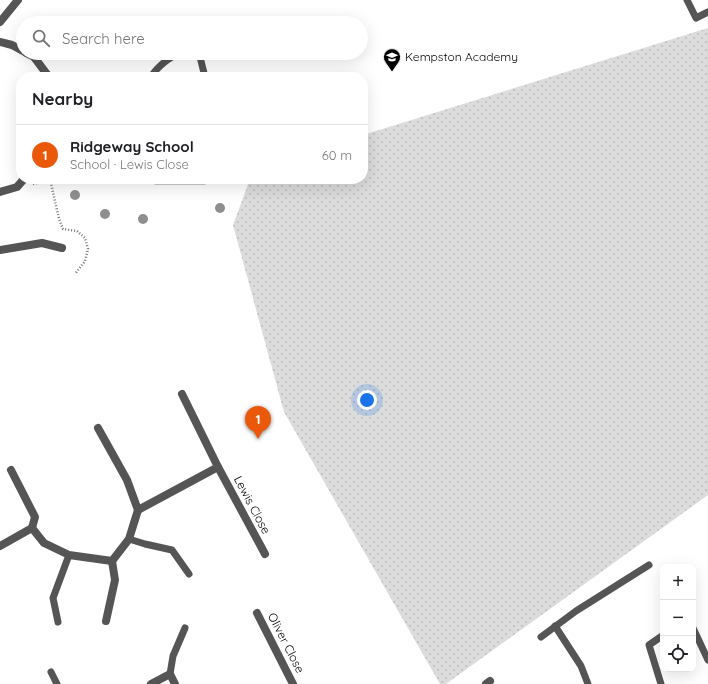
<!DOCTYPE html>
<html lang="en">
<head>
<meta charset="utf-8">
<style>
  :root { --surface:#fff; --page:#f6f6f6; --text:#202124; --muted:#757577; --line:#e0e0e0; --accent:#ea580c }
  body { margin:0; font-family:Quicksand,sans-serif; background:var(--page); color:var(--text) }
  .controls { position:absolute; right:12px; bottom:12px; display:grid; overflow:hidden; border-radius:8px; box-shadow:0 4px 16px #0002 }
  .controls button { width:36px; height:36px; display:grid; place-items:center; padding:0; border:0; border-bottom:1px solid var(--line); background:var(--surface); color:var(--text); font:20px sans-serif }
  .you { position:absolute; left:367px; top:400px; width:14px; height:14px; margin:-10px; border:3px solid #fff; border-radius:50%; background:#1a73e8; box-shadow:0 0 0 6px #1a73e833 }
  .badge { display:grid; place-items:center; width:26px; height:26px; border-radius:50%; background:var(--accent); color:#fff; font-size:13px; font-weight:700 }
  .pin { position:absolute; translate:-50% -33px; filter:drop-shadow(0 1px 2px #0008) }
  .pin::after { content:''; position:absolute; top:21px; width:14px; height:12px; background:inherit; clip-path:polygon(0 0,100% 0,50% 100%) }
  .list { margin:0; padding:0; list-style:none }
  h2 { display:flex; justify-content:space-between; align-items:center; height:52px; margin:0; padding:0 16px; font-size:17px }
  h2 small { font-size:13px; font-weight:400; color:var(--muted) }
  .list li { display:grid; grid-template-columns:26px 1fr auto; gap:12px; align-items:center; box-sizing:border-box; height:60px; padding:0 16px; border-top:1px solid var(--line) }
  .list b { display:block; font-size:15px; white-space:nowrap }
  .list p { margin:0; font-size:13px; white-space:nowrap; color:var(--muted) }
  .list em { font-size:13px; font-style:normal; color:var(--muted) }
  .icon { flex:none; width:22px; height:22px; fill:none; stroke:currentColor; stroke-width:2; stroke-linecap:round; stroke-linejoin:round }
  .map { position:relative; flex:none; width:708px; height:684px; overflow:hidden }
  .search { position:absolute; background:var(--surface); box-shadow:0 4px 16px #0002; left:16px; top:16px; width:352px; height:44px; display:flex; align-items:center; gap:10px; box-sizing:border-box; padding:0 14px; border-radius:22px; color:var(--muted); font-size:15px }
  .panel { position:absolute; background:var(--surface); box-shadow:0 4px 16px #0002; left:16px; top:72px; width:352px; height:112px; border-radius:16px }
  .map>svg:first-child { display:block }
  .park { fill:url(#park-dots) }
  .building { fill:url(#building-hatch); stroke:#999 }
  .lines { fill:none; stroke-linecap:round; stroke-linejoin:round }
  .path { stroke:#777; stroke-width:2.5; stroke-dasharray:1 2; stroke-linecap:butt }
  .service { stroke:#555; stroke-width:7 }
  .minor { stroke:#555; stroke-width:8 }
  .tree { fill:#8f8f8f }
  .labels { text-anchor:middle; stroke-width:3; stroke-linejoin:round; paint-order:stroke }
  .poi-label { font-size:12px; fill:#000; stroke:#fff; text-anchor:start }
  .street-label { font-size:12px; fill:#000; stroke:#fff }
</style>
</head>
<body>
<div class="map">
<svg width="708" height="684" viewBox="0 0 708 684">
  <defs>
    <pattern id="park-dots" width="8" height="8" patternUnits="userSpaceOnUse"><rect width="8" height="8" fill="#dcdcdc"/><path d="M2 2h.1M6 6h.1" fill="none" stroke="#bbb" stroke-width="1.8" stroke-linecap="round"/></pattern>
    <pattern id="building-hatch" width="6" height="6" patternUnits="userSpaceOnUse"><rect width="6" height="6" fill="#c4c4c4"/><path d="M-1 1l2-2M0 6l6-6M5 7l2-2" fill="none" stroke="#a7a7a7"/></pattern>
  </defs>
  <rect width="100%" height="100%" fill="#fff"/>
  <path class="park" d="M708 28V495L446 684H440L284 412 233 225 250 179H363V135Z"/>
  <rect class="building" x="155" y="179" width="50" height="5"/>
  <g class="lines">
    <g class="path">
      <path d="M50 179 59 219 63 229 77 231 85 238 88 249 85 261 75 274"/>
      <path d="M33 184 37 183 41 179"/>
    </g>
    <g class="service">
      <path d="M687 0 696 18 708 12"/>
      <path d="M199 53 205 77"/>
      <path d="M151 77C157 67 171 55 182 53"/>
      <path d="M129 539 145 544 172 550 189 574"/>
      <path d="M58 622 53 598 69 555"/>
      <path d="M555 626 581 666 588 684"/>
      <path d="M693 628 708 660"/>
      <path d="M541 637 576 611 649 565"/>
      <path d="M51 672 57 684"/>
      <path d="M170 674 173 656 185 628"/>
      <path d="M661 684 649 645 662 636"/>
    </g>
    <g class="minor">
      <path d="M0 22 18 0"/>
      <path d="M0 42 12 45 23 51"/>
      <path d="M26 53 34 57 49 77"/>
      <path d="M0 192 17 187 24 179"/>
      <path d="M0 250 42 243 62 248"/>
      <path d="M182 394 218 467"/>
      <path d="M98 428 127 480 138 510"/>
      <path d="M11 470 35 517 32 528"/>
      <path d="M0 546 32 528 44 543 69 555 112 561 129 539 138 510 218 467 265 554"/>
      <path d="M257 613 293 684"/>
      <path d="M106 621 115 580 112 561"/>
      <path d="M151 684 170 674 175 684"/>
      <path d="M486 684 490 681"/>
    </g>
  </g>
  <g class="tree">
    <circle cx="75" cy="195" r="5"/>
    <circle cx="220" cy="208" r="5"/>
    <circle cx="105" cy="214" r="5"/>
    <circle cx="143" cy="219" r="5"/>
  </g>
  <defs>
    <g id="school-pin" transform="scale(0.9)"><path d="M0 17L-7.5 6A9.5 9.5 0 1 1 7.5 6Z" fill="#000" stroke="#fff"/><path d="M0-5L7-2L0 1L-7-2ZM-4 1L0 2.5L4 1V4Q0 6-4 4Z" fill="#fff"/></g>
  </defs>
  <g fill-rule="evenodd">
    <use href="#school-pin" x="392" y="57"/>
  </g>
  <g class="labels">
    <g class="poi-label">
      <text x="405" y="61">Kempston Academy</text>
    </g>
    <g class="street-label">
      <text transform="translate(252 505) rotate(62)" y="4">Lewis Close</text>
      <text transform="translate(286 643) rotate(63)" y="4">Oliver Close</text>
    </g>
  </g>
</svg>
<div class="controls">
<button>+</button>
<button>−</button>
<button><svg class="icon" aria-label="locate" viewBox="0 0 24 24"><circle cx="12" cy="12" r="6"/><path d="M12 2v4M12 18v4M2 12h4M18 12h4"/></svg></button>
</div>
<div class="you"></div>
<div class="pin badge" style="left:258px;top:439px">1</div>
<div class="search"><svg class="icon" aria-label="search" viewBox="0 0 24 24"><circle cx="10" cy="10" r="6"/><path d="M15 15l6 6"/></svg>Search here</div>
<section class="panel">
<h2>Nearby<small></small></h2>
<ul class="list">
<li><span class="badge">1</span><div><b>Ridgeway School</b><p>School · Lewis Close</p></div><em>60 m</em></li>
</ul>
</section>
</div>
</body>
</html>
